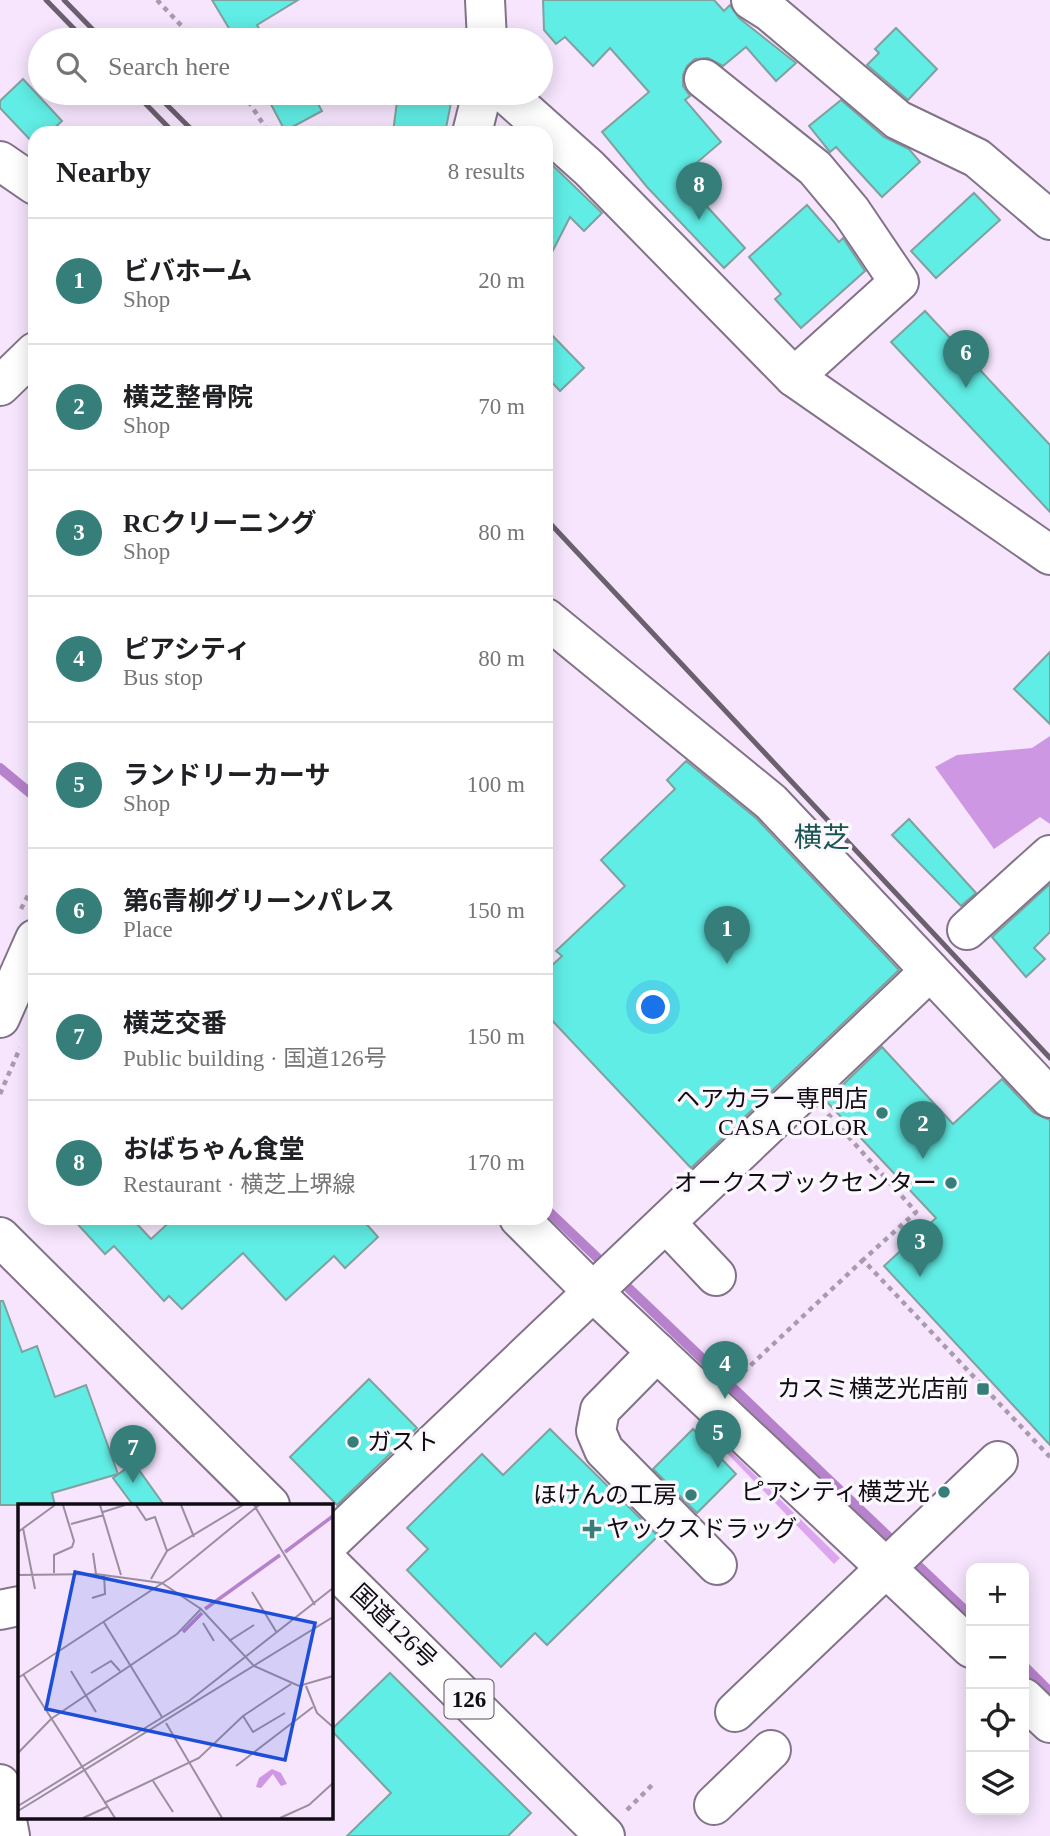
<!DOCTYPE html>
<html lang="en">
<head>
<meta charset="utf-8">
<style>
  :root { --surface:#fff; --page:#f2f2f2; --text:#202124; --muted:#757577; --line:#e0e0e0; --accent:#367e7a }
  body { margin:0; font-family:"Times New Roman","Noto Sans JP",serif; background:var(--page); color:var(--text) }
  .controls { position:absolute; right:21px; bottom:21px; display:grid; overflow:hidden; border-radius:14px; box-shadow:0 4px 18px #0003 }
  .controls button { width:63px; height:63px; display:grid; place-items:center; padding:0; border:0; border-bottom:2px solid var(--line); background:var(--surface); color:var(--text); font:35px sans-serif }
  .you { position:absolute; left:654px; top:1008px; width:24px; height:24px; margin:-18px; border:5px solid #fff; border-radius:50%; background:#1a73e8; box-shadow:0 0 0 10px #1a73e833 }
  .badge { display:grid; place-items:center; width:46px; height:46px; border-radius:50%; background:var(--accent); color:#fff; font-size:23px; font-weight:700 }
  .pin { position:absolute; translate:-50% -58px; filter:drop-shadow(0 2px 4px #0008) }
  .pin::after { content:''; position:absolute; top:37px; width:24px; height:21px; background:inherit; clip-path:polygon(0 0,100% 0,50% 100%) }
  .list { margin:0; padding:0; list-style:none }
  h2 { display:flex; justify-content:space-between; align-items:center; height:91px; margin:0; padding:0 28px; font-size:30px }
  h2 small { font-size:23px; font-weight:400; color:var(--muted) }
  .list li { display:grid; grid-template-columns:46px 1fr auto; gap:21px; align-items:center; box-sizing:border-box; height:126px; padding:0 28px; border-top:2px solid var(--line) }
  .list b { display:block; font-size:26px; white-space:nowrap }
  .list p { margin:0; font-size:23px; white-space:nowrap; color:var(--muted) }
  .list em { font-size:23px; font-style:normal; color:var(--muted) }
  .icon { flex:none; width:38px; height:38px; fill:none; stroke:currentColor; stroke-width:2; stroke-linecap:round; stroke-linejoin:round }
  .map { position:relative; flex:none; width:1050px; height:1836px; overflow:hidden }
  .search { position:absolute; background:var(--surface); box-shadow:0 4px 18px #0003; left:28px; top:28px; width:525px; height:77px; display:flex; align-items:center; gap:18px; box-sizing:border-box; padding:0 24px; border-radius:38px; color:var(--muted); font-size:26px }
  .panel { position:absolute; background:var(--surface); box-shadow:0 4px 18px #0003; left:28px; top:126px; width:525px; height:1099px; border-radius:21px }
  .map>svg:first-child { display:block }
  .green { fill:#dba5ef }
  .forest { fill:#ce97e3 }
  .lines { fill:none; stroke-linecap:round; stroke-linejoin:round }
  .stream { stroke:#b782cc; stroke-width:10 }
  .building { fill:#60ede5; stroke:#80a19e; stroke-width:2 }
  .minor-casing { stroke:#827388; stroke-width:42 }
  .major-casing { stroke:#827388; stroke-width:42 }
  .highway-casing { stroke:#827388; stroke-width:42 }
  .path { stroke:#a89bad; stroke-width:4.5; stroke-dasharray:5 5; stroke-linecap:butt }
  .minor { stroke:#fff; stroke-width:38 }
  .major { stroke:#fff; stroke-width:38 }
  .highway { stroke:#fff; stroke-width:38 }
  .rail { stroke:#6a606e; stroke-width:5 }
  .poi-dot { fill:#367e7a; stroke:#fbf8fd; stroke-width:2.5 }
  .labels { text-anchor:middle; stroke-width:7; stroke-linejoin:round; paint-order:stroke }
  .shield { fill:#fbf8fd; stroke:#575259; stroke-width:2 }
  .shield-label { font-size:23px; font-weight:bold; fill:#110b13 }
  .poi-label { font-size:24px; fill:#110b13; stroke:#fbf8fd; text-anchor:end }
  .street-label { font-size:24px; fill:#110b13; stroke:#fbf8fd }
  .quarter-label { font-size:28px; fill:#1a5552; stroke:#fbf8fd }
  .inset-river { fill:none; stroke:#b782cc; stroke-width:3.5 }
  .inset-road { fill:none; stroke:#9a8e9f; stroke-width:2 }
  .view { fill:#1d4ed8; fill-opacity:0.15; stroke:#1d4ed8; stroke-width:3.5 }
  .inset-edge { fill:none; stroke:#110b13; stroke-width:3.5 }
</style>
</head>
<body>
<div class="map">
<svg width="1050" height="1836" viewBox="0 0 1050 1836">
  <rect width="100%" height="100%" fill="#f6e5fd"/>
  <path class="green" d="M702 1423 840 1558 834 1564 700 1425Z"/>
  <path class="forest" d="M1050 736V824L1040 817 994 849 935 767 957 755 1032 748Z"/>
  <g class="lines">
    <g class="stream">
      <path d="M0 768 35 797"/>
      <path d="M546 1209 607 1267"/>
      <path d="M618 1278 898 1546"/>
      <path d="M908 1556 971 1616"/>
      <path d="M1024 1666 1050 1692"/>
    </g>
  </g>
  <g class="building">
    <path d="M212 0H298L257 25 266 40H236Z"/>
    <path d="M543 0H714L724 11 730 5 739 18 796 63 776 81 746 47 723 66 708 58 695 59 687 66 683 75V86L690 96 685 100 721 142 680 177 745 248 724 268 647 187 602 132 649 92 610 48 593 66 565 37 556 44 544 30Z"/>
    <path d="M896 28 937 69 908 100 867 65 879 53 875 49Z"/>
    <path d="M23 79 62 121 49 133H35V145L0 108V101Z"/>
    <path d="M265 93H312L322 111 285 131Z"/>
    <path d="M398 93H453L445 133H393Z"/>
    <path d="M841 100 884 137 909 149 920 162 882 197 836 147 830 152 809 126Z"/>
    <path d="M546 159 602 213 584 231 570 217 546 264Z"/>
    <path d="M974 193 1000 220 936 278 911 251Z"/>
    <path d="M807 205 839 242 843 238 865 271 801 328 775 299 781 294 749 257Z"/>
    <path d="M925 311 1050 445V512L891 342Z"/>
    <path d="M546 329 584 368 560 391 546 376Z"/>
    <path d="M1050 652V724L1014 689Z"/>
    <path d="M686 761 756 818 899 970 691 1168 546 1014V971L562 956 556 951 625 886 601 860 675 789 667 780Z"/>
    <path d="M909 819 976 893 961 906 892 835Z"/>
    <path d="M1050 884V932L1034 948 1045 959 1026 977 992 937Z"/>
    <path d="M882 1047 953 1124 1002 1079 1034 1113 1050 1120V1445L884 1266 936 1218 826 1101Z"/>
    <path d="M72 1218H144L137 1224 151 1239 174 1218H361L378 1237 345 1268 334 1256 286 1300 243 1253 182 1309 169 1296 164 1301 114 1246 105 1254Z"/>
    <path d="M0 1301H3L22 1352 37 1346 55 1397 86 1385 118 1474 52 1493 55 1505H0Z"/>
    <path d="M369 1379 417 1428 337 1505 290 1457Z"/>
    <path d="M550 1429 658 1536 547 1645 535 1633 501 1667 407 1570 428 1549 407 1528 482 1454 503 1475Z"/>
    <path d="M693 1429 736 1474 697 1513 653 1469Z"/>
    <path d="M134 1463 164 1505H133L113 1478Z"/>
    <path d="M390 1673 531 1813 508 1836H347L391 1793 331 1730Z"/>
  </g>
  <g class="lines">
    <g class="minor-casing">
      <g id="minor">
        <path d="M751 0 770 12 898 120 977 158 1050 220"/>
        <path d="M704 79 815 168 851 211 899 282 794 377"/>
        <path d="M505 93 589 168 794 377 1050 555"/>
        <path d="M0 161 35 185"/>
        <path d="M0 386 35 352"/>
        <path d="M546 618 771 802 1050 1098"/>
        <path d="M967 930 1050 855"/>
        <path d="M519 1218 593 1292 971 1648"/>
        <path d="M666 1223 716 1276"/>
        <path d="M657 1352 600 1410 596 1431 604 1450 717 1565"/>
        <path d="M331 1541 930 971"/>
        <path d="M0 1610 19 1606"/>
        <path d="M1024 1698 1050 1723"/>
        <path d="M735 1712 998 1461"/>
        <path d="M0 1784 10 1836"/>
        <path d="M714 1805 771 1750"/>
      </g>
    </g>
    <g class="major-casing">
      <g id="major">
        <path d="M485 0 487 40"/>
        <path d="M472 133 482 93"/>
        <path d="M0 1018 35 939"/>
      </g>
    </g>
    <g class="highway-casing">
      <g id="highway">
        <path d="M0 1237 270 1505"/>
        <path d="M331 1565 605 1836"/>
      </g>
    </g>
    <g class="path">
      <path d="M157 0 195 40"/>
      <path d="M243 93 269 133"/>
      <path d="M21 909 35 882"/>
      <path d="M0 1094 20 1048"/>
      <path d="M828 1114 916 1212 863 1260 1050 1457"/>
      <path d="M736 1379 863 1260"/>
      <path d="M627 1810 653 1784"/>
    </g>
    <use href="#minor" class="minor"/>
    <use href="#major" class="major"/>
    <use href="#highway" class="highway"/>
    <g class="rail">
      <path d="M46 0 85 40"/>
      <path d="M64 0 103 40"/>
      <path d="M135 93 174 133"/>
      <path d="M155 93 195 133"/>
      <path d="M546 519 1050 1058"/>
    </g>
  </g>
  <g class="poi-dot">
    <circle cx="882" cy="1113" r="7"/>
    <circle cx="951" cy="1183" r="7"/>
    <rect x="976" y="1382" width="14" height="14" rx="3.5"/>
    <circle cx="353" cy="1442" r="7"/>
    <circle cx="944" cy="1492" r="7"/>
    <circle cx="691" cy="1495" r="7"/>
    <path d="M588.5 1518.5h7v7h7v7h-7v7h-7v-7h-7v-7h7z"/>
  </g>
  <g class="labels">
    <rect class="shield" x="444.5" y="1679.5" width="49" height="39" rx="5"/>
    <g class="shield-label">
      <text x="469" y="1707">126</text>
    </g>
    <g class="poi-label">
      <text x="868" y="1107">ヘアカラー専門店<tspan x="868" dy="28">CASA COLOR</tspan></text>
      <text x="937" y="1191">オークスブックセンター</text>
      <text x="969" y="1397">カスミ横芝光店前</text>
      <text x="367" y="1450" text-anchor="start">ガスト</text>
      <text x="930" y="1500">ピアシティ横芝光</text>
      <text x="677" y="1503">ほけんの工房</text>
      <text x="606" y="1537" text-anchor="start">ヤックスドラッグ</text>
    </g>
    <g class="street-label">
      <text transform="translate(394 1626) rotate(44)" y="8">国道126号</text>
    </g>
    <g class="quarter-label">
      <text x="822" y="847">横芝</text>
    </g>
  </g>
  <g transform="translate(18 1504)">
    <rect width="315" height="315" fill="#f6e5fd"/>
    <path d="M254 265 263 269 269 280 263 282 255 270 243 284 238 283 241 274Z" fill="#ce97e3"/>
    <path class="inset-river" d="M267 48 315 12M187 105 262 51M165 128 184 109"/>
    <path class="inset-road" d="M82 1 103 71M118 1 128 16 137 13 149 47M163 1 176 33M236 1 297 101M85 8 107 1M53 20 86 11M5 24 17 85M0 28 37 1M75 49 78 70M36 69V51L54 43 56 37 45 1M0 71 78 70 144 79M133 75 149 47 225 1M144 79 183 105 236 162 281 182 315 172M234 88 259 129M74 94 87 90 86 70M85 117 144 213M185 119 196 137M211 137 236 121M53 167 78 208M73 169 93 157 102 167M5 170 97 314M0 174 152 74 241 1M288 182 299 209 315 223M225 212 235 228 267 209M148 219 204 314M0 249 33 215 159 130 183 105M218 262 295 203M135 277 155 308M86 299 181 254 225 212 273 180M0 302 171 197 315 84M0 307 315 113M65 314 89 303M262 314 291 301 315 279"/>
    <path class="view" d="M57 68 297 119 267 256 28 205Z"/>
    <rect width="315" height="315" class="inset-edge"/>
  </g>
</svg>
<div class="controls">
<button>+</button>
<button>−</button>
<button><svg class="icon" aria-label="locate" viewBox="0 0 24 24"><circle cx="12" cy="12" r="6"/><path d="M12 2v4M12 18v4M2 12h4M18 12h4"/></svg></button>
<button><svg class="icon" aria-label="layers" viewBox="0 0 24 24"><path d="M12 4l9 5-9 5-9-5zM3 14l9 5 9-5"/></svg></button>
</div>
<div class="you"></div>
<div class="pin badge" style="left:727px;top:964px">1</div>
<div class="pin badge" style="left:923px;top:1159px">2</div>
<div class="pin badge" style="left:920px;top:1277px">3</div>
<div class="pin badge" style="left:725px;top:1399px">4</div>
<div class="pin badge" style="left:718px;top:1468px">5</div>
<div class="pin badge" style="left:966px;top:388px">6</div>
<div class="pin badge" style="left:133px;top:1483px">7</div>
<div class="pin badge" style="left:699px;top:220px">8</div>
<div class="search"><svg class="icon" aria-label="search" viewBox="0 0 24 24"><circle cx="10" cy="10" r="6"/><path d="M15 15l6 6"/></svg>Search here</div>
<section class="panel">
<h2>Nearby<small>8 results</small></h2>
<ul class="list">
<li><span class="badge">1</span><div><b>ビバホーム</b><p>Shop</p></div><em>20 m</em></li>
<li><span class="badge">2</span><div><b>横芝整骨院</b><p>Shop</p></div><em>70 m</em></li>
<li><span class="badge">3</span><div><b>RCクリーニング</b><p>Shop</p></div><em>80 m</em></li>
<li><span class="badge">4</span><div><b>ピアシティ</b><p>Bus stop</p></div><em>80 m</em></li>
<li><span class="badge">5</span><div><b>ランドリーカーサ</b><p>Shop</p></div><em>100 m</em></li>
<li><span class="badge">6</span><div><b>第6青柳グリーンパレス</b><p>Place</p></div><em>150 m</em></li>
<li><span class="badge">7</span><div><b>横芝交番</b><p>Public building · 国道126号</p></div><em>150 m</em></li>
<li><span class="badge">8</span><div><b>おばちゃん食堂</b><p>Restaurant · 横芝上堺線</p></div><em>170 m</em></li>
</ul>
</section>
</div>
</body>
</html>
